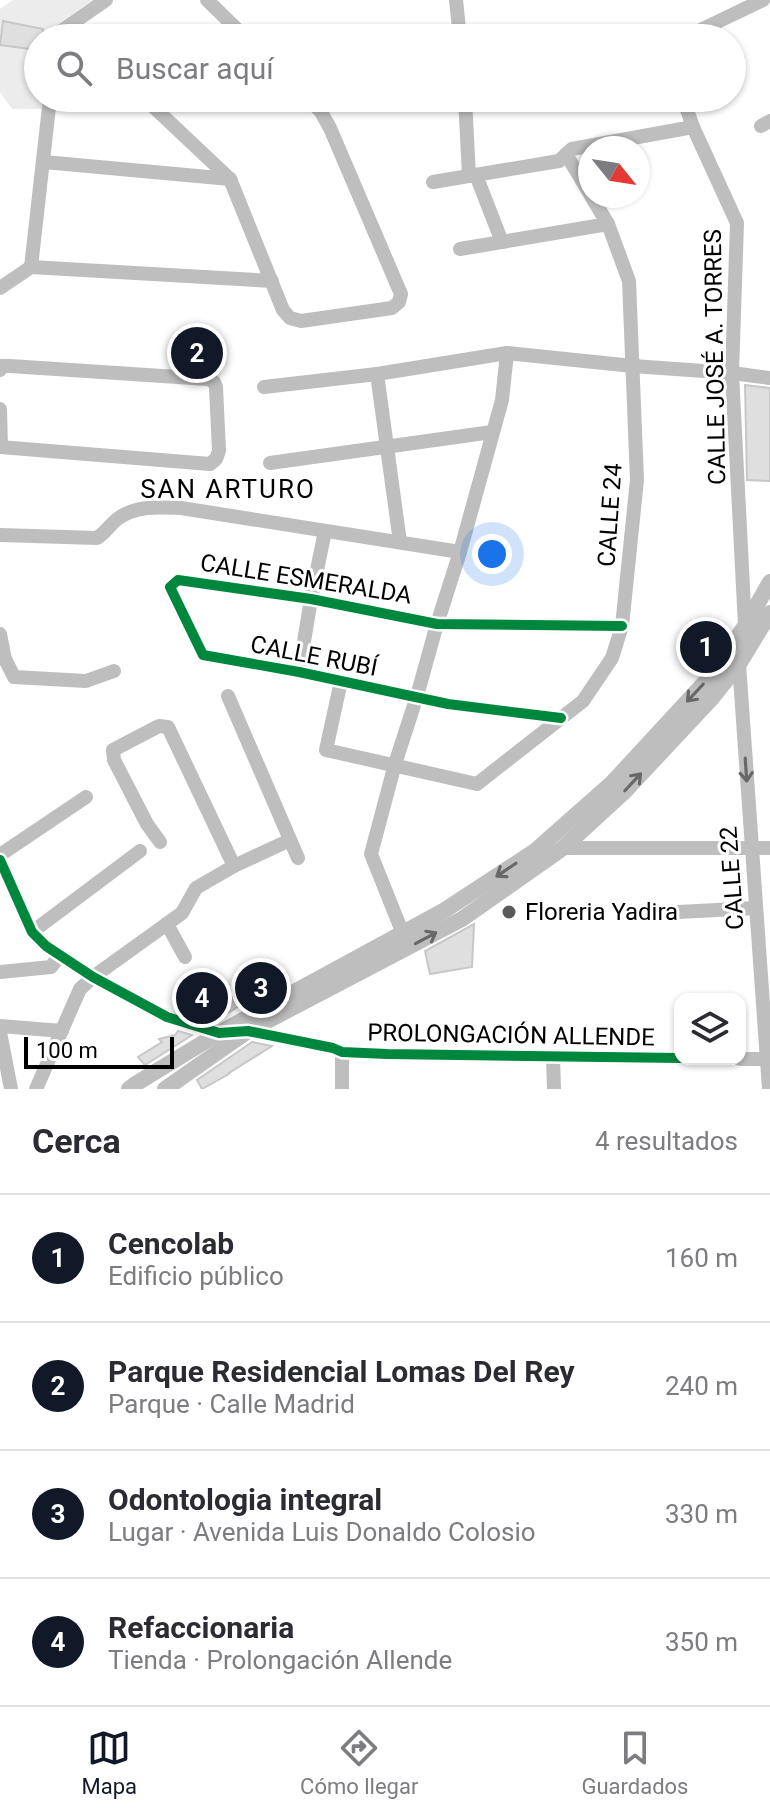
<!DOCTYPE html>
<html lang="es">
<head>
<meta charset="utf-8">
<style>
  :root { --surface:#fff; --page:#f2f2f3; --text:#2b2b33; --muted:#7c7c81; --line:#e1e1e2; --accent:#111827 }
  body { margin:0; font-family:Roboto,sans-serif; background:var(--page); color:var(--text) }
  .controls { position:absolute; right:24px; bottom:24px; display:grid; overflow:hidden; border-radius:16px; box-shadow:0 2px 6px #0004 }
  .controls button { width:72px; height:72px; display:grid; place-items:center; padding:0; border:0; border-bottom:2px solid var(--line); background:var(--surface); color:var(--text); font:40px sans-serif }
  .compass { position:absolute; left:578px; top:136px; width:72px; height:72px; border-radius:50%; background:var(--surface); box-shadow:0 2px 6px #0004; rotate:120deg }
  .scale { position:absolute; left:24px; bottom:20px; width:150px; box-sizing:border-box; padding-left:8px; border:4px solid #000; border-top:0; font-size:22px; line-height:28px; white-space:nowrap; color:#000; -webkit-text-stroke:6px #fff; paint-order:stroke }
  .you { position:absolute; left:492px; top:554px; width:28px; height:28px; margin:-20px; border:6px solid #fff; border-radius:50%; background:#1a73e8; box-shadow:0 0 0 12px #1a73e833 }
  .badge { display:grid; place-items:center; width:52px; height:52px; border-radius:50%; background:var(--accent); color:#fff; font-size:26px; font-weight:700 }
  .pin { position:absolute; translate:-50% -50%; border:4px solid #fff; box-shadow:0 2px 8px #0006 }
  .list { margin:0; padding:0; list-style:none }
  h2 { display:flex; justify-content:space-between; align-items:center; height:104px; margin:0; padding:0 32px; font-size:34px }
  h2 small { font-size:26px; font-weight:400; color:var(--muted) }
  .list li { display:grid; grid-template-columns:52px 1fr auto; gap:24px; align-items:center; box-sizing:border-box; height:128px; padding:0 32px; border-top:2px solid var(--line) }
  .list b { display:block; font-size:30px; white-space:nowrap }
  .list p { margin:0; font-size:26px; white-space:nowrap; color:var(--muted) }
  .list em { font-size:26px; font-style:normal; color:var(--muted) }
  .icon { flex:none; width:44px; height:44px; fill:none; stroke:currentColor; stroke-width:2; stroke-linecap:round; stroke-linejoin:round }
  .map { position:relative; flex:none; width:770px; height:1089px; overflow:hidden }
  .search { position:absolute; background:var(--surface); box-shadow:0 2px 6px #0004; left:24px; right:24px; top:24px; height:88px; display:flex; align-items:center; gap:20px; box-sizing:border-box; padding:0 28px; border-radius:44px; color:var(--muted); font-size:30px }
  .sheet { height:616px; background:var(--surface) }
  nav { display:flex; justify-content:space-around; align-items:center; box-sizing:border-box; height:112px; border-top:2px solid var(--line); background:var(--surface); font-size:22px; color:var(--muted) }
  nav a { display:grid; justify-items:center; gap:4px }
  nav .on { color:var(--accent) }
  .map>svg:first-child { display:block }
  .green { fill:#ececec }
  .building { fill:#dfdfdf; stroke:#c7c7c7; stroke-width:2 }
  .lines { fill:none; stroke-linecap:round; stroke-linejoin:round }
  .minor { stroke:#bebebe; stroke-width:14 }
  .major { stroke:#bebebe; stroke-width:16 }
  .cycleway-casing { stroke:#fff; stroke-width:15 }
  .cycleway { stroke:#00873e; stroke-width:10 }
  .oneway { stroke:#686868 }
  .poi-dot { fill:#595959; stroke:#fff; stroke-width:3 }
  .labels { text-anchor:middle; stroke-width:6; stroke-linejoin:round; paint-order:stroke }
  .street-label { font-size:24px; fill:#000; stroke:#fff }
  .poi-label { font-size:24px; fill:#000; stroke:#fff; text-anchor:start }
  .neighbourhood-label { font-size:26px; letter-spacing:2px; fill:#000; stroke:#fff }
</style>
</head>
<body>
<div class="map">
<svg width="770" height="1089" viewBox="0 0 770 1089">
  <rect width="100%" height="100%" fill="#fff"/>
  <g class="green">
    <path d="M13 0H93L49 30V38H38V98H44L43 109H12L0 92V9Z"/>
    <path d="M173 337 224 340 221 372 170 366Z"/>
  </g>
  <g class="building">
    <path d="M3 21 43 29V38H38V50L0 45Z"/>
    <path d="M745 385 770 388V481L747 480Z"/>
    <path d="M729 630 701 671 684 661 693 634Z"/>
    <path d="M474 924 472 967 430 974 425 951Z"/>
    <path d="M191 979 221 987 218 1005 232 996 239 1006 220 1018 181 1009Z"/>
    <path d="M178 1031 192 1035 145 1065 138 1057 162 1042 159 1039 175 1035Z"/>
    <path d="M252 1042 272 1046 229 1073V1074L202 1089 197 1080Z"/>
  </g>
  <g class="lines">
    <g class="minor">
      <path d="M207 0 246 38"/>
      <path d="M456 0 460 38"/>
      <path d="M69 26 81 38"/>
      <path d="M56 38 61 31 106 0"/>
      <path d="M684 38 763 0"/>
      <path d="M144 98 230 179 283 310 290 318 301 321 392 308 399 302 401 294 330 128 321 112 308 98"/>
      <path d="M465 98 469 176"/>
      <path d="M683 98 693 127 737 223 732 373 745 626"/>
      <path d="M761 126 770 121"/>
      <path d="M566 154 590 194"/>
      <path d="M44 162 230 179"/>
      <path d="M476 175 502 242"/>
      <path d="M433 182 559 161 572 149 693 127"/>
      <path d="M460 249 608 224"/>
      <path d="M31 267 50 98"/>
      <path d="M0 288 31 267 272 281"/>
      <path d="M0 370 2 366H10L208 379 214 382 216 387 219 451 216 459 210 464 0 447"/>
      <path d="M377 374 400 542"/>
      <path d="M264 387 377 374 507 353 633 366 732 373 770 378"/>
      <path d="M0 409 1 447"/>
      <path d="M270 463 492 432"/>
      <path d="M0 535 97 538C105 533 109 526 116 520 134 505 159 507 181 508L460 552"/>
      <path d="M0 634 5 659 14 677 86 681 114 671"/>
      <path d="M739 664 769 1089"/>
      <path d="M299 672 311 599 325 531"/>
      <path d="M341 681 326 750 477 784 583 701 612 658 622 626 637 480 629 281 608 224 591 196"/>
      <path d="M228 696 298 858"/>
      <path d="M561 718 448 704 299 672 203 655 170 587 178 580 311 599 437 624 622 626"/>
      <path d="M160 842 147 824 114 760 113 750 159 726 168 727 234 866"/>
      <path d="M563 848H770"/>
      <path d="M0 855 86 797"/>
      <path d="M0 860 32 932 46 946 93 977 167 1017 219 1033 248 1031 333 1048 342 1052 387 1054 680 1058"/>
      <path d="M678 912 756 908"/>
      <path d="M167 924 185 957"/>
      <path d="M32 932 140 851"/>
      <path d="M403 934 371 854 395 764 417 696 437 624 460 552 502 400 507 353"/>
      <path d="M0 972 51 967 60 955"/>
      <path d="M0 1026 62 1031"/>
      <path d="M0 1032 11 1089"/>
      <path d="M342 1052V1089"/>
      <path d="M553 1057 554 1089"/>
      <path d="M740 1059H770"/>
      <path d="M36 1089 80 989 93 977 182 913 196 888 234 866 290 840"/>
    </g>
    <g class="major">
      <path d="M129 1089 137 1083 219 1033 445 910 535 851 612 783 709 678 745 626 770 582"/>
      <path d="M165 1089 248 1031 462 919 563 848 625 791 712 698 739 664 770 613"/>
    </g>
    <g class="cycleway-casing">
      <g id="cycleway">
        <path d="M561 718 448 704 299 672 203 655 170 587 178 580 311 599 437 624 622 626"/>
        <path d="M0 860 32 932 46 946 93 977 167 1017 219 1033 248 1031 333 1048 342 1052 387 1054 680 1058"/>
      </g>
    </g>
    <use href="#cycleway" class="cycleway"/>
  </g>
  <defs><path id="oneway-shaft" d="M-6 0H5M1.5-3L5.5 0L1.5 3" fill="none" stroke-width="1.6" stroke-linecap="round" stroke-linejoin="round" transform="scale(2)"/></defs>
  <g class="oneway">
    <use href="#oneway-shaft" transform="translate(695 693) rotate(133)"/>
    <use href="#oneway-shaft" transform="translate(746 770) rotate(86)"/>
    <use href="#oneway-shaft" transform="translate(633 782) rotate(-47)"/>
    <use href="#oneway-shaft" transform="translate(506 870) rotate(146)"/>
    <use href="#oneway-shaft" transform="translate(426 938) rotate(-28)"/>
  </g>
  <circle class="poi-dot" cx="509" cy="912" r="8"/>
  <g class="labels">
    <g class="street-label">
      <text transform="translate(715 357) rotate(-91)" y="8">CALLE JOSÉ A. TORRES</text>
      <text transform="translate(610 515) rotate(-86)" y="8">CALLE 24</text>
      <text transform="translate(306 579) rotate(9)" y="8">CALLE ESMERALDA</text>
      <text transform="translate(314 656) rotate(11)" y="8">CALLE RUBÍ</text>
      <text transform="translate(732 878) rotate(-94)" y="8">CALLE 22</text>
      <text transform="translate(511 1035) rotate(1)" y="8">PROLONGACIÓN ALLENDE</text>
    </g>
    <g class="poi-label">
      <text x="525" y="920">Floreria Yadira</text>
    </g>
    <g class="neighbourhood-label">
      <text x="228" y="498">SAN ARTURO</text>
    </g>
  </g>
</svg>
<div class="controls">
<button><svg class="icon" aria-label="layers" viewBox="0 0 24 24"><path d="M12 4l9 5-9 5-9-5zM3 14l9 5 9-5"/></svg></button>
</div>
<svg class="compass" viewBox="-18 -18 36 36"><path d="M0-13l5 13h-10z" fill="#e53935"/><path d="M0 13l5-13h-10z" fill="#7c7c81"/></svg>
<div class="scale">100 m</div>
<div class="you"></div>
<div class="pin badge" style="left:706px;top:647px">1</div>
<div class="pin badge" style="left:197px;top:353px">2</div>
<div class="pin badge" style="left:261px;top:988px">3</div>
<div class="pin badge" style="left:202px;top:998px">4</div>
<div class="search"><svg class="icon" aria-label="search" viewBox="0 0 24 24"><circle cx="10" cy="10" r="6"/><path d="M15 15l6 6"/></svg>Buscar aquí</div>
</div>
<section class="sheet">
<h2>Cerca<small>4 resultados</small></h2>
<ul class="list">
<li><span class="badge">1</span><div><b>Cencolab</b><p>Edificio público</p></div><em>160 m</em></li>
<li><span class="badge">2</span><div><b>Parque Residencial Lomas Del Rey</b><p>Parque · Calle Madrid</p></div><em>240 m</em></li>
<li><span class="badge">3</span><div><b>Odontologia integral</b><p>Lugar · Avenida Luis Donaldo Colosio</p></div><em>330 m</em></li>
<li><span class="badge">4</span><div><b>Refaccionaria</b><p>Tienda · Prolongación Allende</p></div><em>350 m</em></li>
</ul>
</section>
<nav>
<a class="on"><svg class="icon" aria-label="map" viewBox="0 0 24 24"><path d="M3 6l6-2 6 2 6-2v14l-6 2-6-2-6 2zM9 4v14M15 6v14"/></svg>Mapa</a>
<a><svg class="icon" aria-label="directions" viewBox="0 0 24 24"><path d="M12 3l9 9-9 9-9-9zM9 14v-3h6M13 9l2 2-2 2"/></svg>Cómo llegar</a>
<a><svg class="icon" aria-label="saved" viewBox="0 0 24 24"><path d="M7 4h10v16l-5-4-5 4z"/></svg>Guardados</a>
</nav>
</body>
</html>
